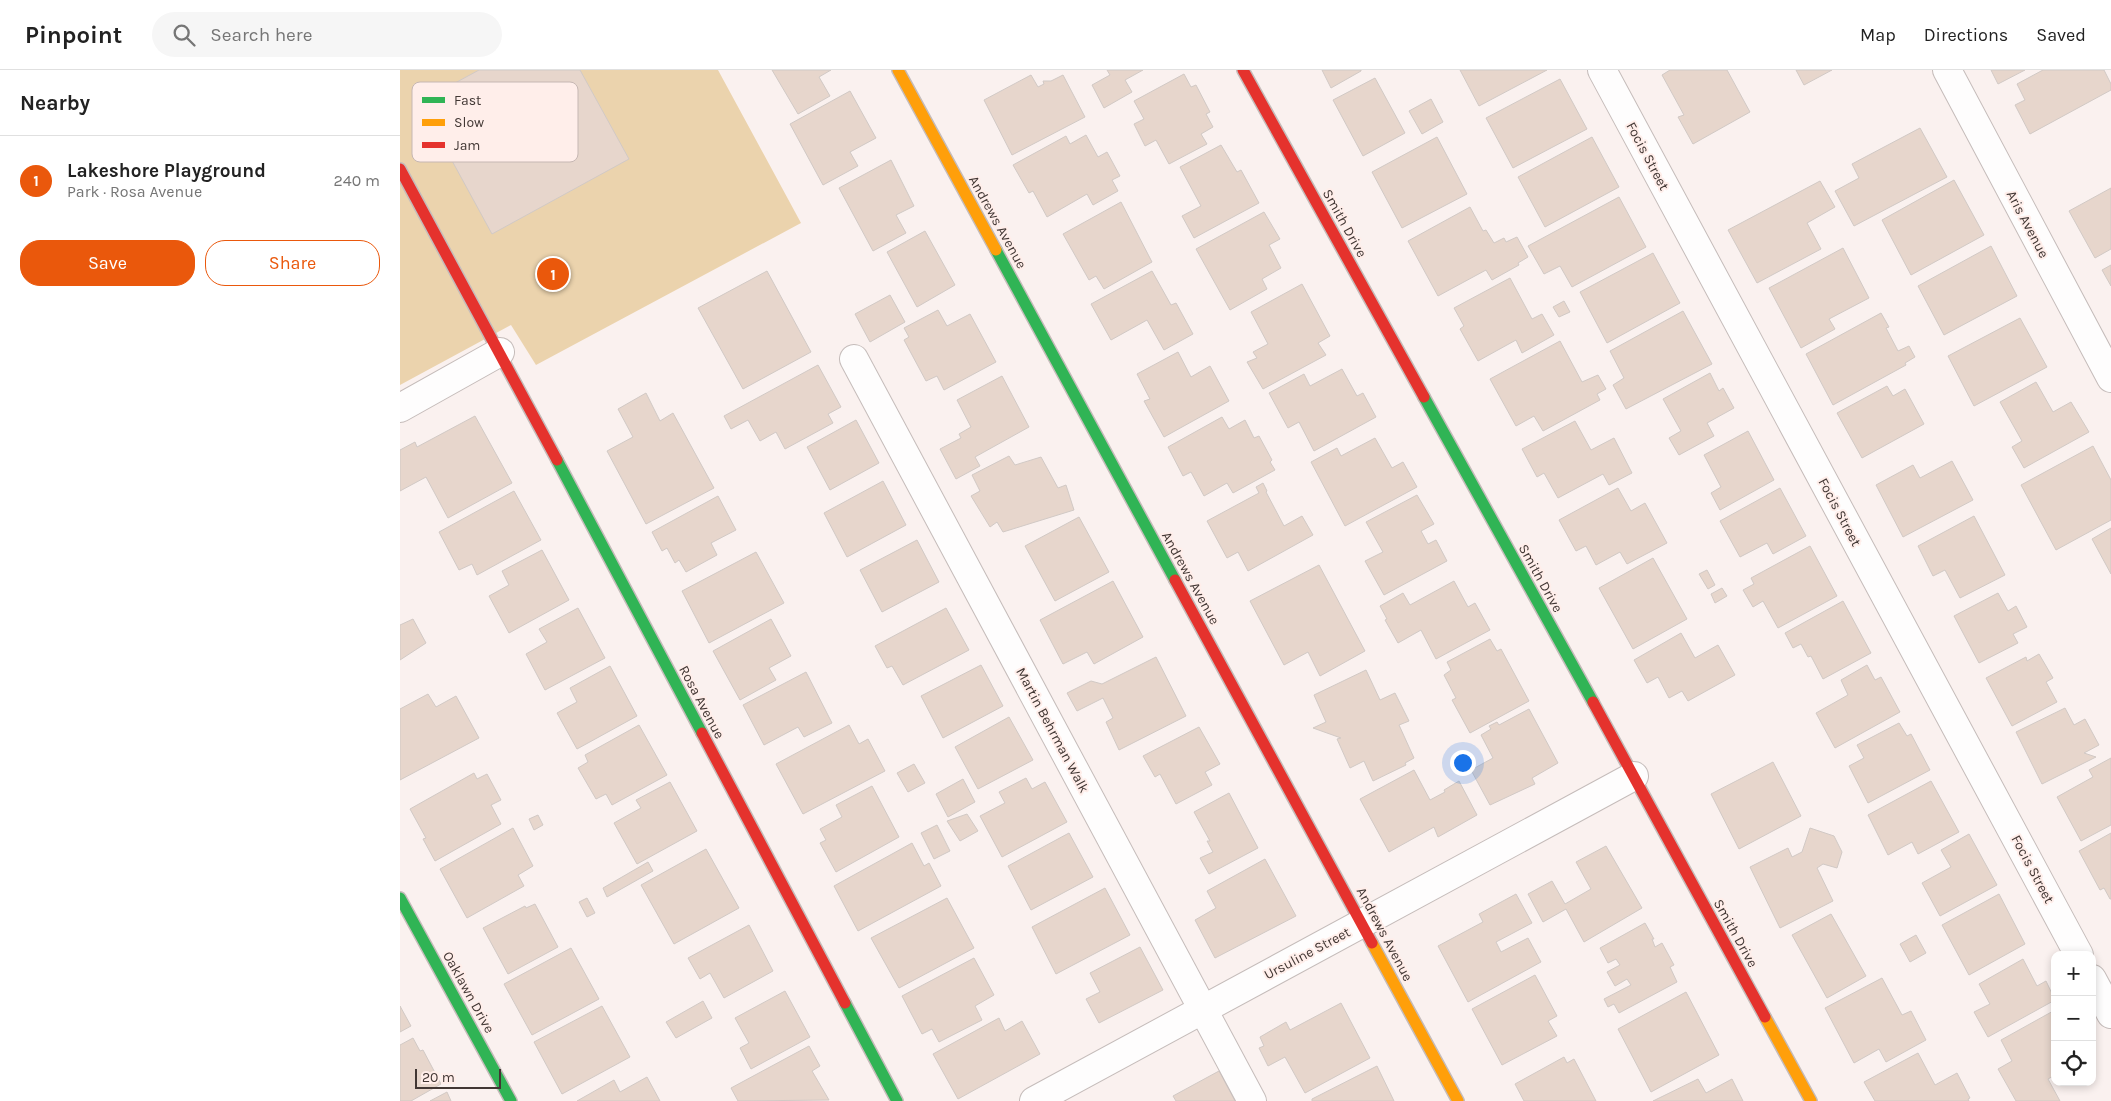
<!DOCTYPE html>
<html lang="en">
<head>
<meta charset="utf-8">
<style>
  :root { --surface:#fff; --page:#f6f6f6; --text:#222; --muted:#767676; --line:#e0e0e0; --accent:#ea580c }
  body { margin:0; font-family:Karla,sans-serif; background:var(--page); color:var(--text) }
  .controls { position:absolute; right:15px; bottom:15px; display:grid; overflow:hidden; border-radius:10px; box-shadow:0 2px 8px #0003 }
  .controls button { width:45px; height:45px; display:grid; place-items:center; padding:0; border:0; border-bottom:1px solid var(--line); background:var(--surface); color:var(--text); font:25px sans-serif }
  .scale { position:absolute; left:15px; bottom:12px; width:86px; box-sizing:border-box; padding-left:5px; border:2px solid #423734; border-top:0; font-size:14px; line-height:18px; white-space:nowrap; color:#423734; -webkit-text-stroke:4px #ffeeea; paint-order:stroke }
  .you { position:absolute; left:1062px; top:692px; width:18px; height:18px; margin:-12px; border:4px solid #fff; border-radius:50%; background:#1a73e8; box-shadow:0 0 0 8px #1a73e833 }
  .badge { display:grid; place-items:center; width:32px; height:32px; border-radius:50%; background:var(--accent); color:#fff; font-size:16px; font-weight:700 }
  .pin { position:absolute; translate:-50% -50%; border:2px solid #fff; box-shadow:0 1px 5px #0006 }
  .list { margin:0; padding:0; list-style:none }
  h2 { display:flex; justify-content:space-between; align-items:center; height:65px; margin:0; padding:0 20px; font-size:21px }
  h2 small { font-size:16px; font-weight:400; color:var(--muted) }
  .list li { display:grid; grid-template-columns:32px 1fr auto; gap:15px; align-items:center; box-sizing:border-box; height:90px; padding:0 20px; border-top:1px solid var(--line) }
  .list b { display:block; font-size:19px; white-space:nowrap }
  .list p { margin:0; font-size:16px; white-space:nowrap; color:var(--muted) }
  .list em { font-size:16px; font-style:normal; color:var(--muted) }
  .actions { display:flex; gap:10px; padding:15px 20px }
  .actions a { flex:1; padding:11px 0; border:1px solid var(--accent); border-radius:20px; text-align:center; font-size:18px; color:var(--accent) }
  .actions .main { background:var(--accent); color:#fff }
  .icon { flex:none; width:28px; height:28px; fill:none; stroke:currentColor; stroke-width:2; stroke-linecap:round; stroke-linejoin:round }
  .map { position:relative; flex:none; width:1711px; height:1031px; overflow:hidden }
  header { display:flex; align-items:center; gap:30px; box-sizing:border-box; height:70px; padding:0 25px; background:var(--surface); border-bottom:1px solid var(--line) }
  header strong { font-size:24px }
  nav { display:flex; gap:28px; margin-inline-start:auto; font-size:18px }
  .search { width:350px; height:45px; background:var(--page); display:flex; align-items:center; gap:12px; box-sizing:border-box; padding:0 18px; border-radius:28px; color:var(--muted); font-size:19px }
  main { display:flex }
  aside { flex:1; background:var(--surface) }
  .map>svg:first-child { display:block }
  .green { fill:#ebd3ad }
  .building { fill:#e7d6cc; stroke:#d1c9c5 }
  .lines { fill:none; stroke-linecap:round; stroke-linejoin:round }
  .street-casing { stroke:#c5bcba; stroke-width:30 }
  .fast-casing { stroke:#c5bcba; stroke-width:14 }
  .slow-casing { stroke:#c5bcba; stroke-width:14 }
  .jam-casing { stroke:#c5bcba; stroke-width:14 }
  .street { stroke:#fefdfd; stroke-width:28 }
  .fast { stroke:#30b455; stroke-width:11 }
  .slow { stroke:#ff9f0a; stroke-width:11 }
  .jam { stroke:#e5322d; stroke-width:11 }
  .labels { text-anchor:middle; stroke-width:4; stroke-linejoin:round; paint-order:stroke }
  .street-label { font-size:14px; fill:#423734; stroke:#ffeeea }
  .key { fill:#ffeeea; stroke:#c6b7b3; stroke-width:1 }
  .key-label { font-size:14px; fill:#423734 }
</style>
</head>
<body>
<header>
<strong>Pinpoint</strong>
<div class="search"><svg class="icon" aria-label="search" viewBox="0 0 24 24"><circle cx="10" cy="10" r="6"/><path d="M15 15l6 6"/></svg>Search here</div>
<nav><a>Map</a><a>Directions</a><a>Saved</a></nav>
</header>
<main>
<aside>
<h2>Nearby<small></small></h2>
<ul class="list">
<li><span class="badge">1</span><div><b>Lakeshore Playground</b><p>Park · Rosa Avenue</p></div><em>240 m</em></li>
</ul>
<div class="actions"><a class="main">Save</a><a>Share</a></div>
</aside>
<div class="map">
<svg width="1711" height="1031" viewBox="0 0 1711 1031">
  <rect width="100%" height="100%" fill="#faf1ef"/>
  <path class="green" d="M0 0H318L401 153 136 295 111 255 0 315Z"/>
  <g class="building">
    <path d="M79 0H180L229 89 92 164 20 32Z"/>
    <path d="M372 0H431L419 7 430 26 398 44Z"/>
    <path d="M707 0H743L725 10 732 22 704 38 692 15 710 5Z"/>
    <path d="M922 0H961V1L931 18Z"/>
    <path d="M1060 0H1147L1079 36Z"/>
    <path d="M1270 0H1327L1350 42 1293 74 1278 47 1284 45 1262 5Z"/>
    <path d="M1396 0H1432L1404 15Z"/>
    <path d="M1591 0H1625L1598 14Z"/>
    <path d="M1643 0H1704L1711 14V20L1630 64 1615 35 1625 30 1617 14Z"/>
    <path d="M784 4 791 17 796 15 810 42 806 44 813 57 801 64 807 74 769 94 756 70 745 76 734 54 744 49 734 31Z"/>
    <path d="M631 5 638 17 644 14 643 11H651L663 5 685 47 612 85 584 30Z"/>
    <path d="M975 8 1005 63 963 86 933 30Z"/>
    <path d="M1160 9 1187 59 1113 98 1086 48Z"/>
    <path d="M450 21 476 68 450 82 458 96 423 115 390 54Z"/>
    <path d="M1031 29 1043 52 1022 64 1009 41Z"/>
    <path d="M1520 58 1547 107 1454 156 1435 121 1459 108 1452 94Z"/>
    <path d="M686 65 698 87 707 82 720 106 712 110 718 121 693 135 687 124 647 147 633 121 629 123 613 95 666 66 670 74Z"/>
    <path d="M1037 67 1067 124 1002 158 972 102Z"/>
    <path d="M1192 67 1219 117 1145 157 1118 107Z"/>
    <path d="M821 75 837 102 841 100 859 133 794 168 782 146 801 136 780 97Z"/>
    <path d="M491 90 514 136 496 145 506 163 473 181 439 118Z"/>
    <path d="M1554 110 1584 165 1511 205 1482 150Z"/>
    <path d="M1420 111 1435 137 1407 153 1421 179 1357 213 1328 160Z"/>
    <path d="M1711 118V179L1695 188 1669 141Z"/>
    <path d="M1219 127 1246 177 1172 217 1160 196 1144 204 1128 176Z"/>
    <path d="M721 132 752 192 704 219 696 206 689 210 663 164Z"/>
    <path d="M1070 137 1083 161 1086 160 1094 173 1104 168 1106 172 1117 167 1128 187 1118 193 1119 195 1092 210 1086 200 1038 226 1008 171Z"/>
    <path d="M864 142 880 169 869 175 881 198 862 209 867 219 830 240 796 179Z"/>
    <path d="M525 161 555 215 517 237 487 182Z"/>
    <path d="M1591 176 1617 226 1544 265 1518 216Z"/>
    <path d="M1443 178 1469 228 1429 249 1435 259 1401 278 1369 218Z"/>
    <path d="M1253 183 1280 233 1207 273 1180 222Z"/>
    <path d="M1711 195V216L1702 200Z"/>
    <path d="M367 201 411 282 343 319 298 238Z"/>
    <path d="M752 201 771 235 776 233 793 264 764 280 747 250 711 270 691 234Z"/>
    <path d="M1110 208 1132 249 1142 244 1154 265 1122 283 1116 270 1078 291 1060 259 1064 256 1054 238Z"/>
    <path d="M902 214 930 266 918 273 926 285 863 319 847 292 857 288 853 282 868 274 851 242Z"/>
    <path d="M490 225 505 252 470 272 455 244Z"/>
    <path d="M1164 231 1170 242 1159 247 1153 237Z"/>
    <path d="M538 240 547 256 570 244 596 292 544 320 537 306 526 311 504 270 509 267 504 258Z"/>
    <path d="M1283 241 1312 294 1226 339 1213 315 1224 308 1210 281Z"/>
    <path d="M1481 243 1489 257 1486 258 1498 281 1509 276 1515 287 1505 293 1506 295 1433 335 1406 284Z"/>
    <path d="M1620 248 1647 297 1574 336 1548 286Z"/>
    <path d="M1160 271 1182 312 1198 305 1206 319 1197 324 1200 330 1143 361 1134 346 1116 356 1090 309Z"/>
    <path d="M778 282 791 307 810 296 829 331 764 367 744 331 750 329 737 304Z"/>
    <path d="M418 295 441 337 428 344 433 353 385 379 376 362 360 371 348 350 331 359 324 346Z"/>
    <path d="M942 299 957 326 963 323 976 347 914 381 899 352 888 358 869 323 904 304 910 316Z"/>
    <path d="M1310 303 1319 321 1323 318 1334 338 1307 353 1314 366 1279 385 1269 368 1281 361 1263 329Z"/>
    <path d="M602 306 629 357 575 387 580 396 556 409 540 379 561 368 559 364 571 357 557 330Z"/>
    <path d="M1636 312 1653 342 1671 332 1689 362 1624 398 1612 377 1622 371 1600 332Z"/>
    <path d="M1487 316 1493 326 1505 319 1524 354 1462 388 1437 343Z"/>
    <path d="M246 323 260 351 273 343 314 418 246 454 207 381 233 367 218 339Z"/>
    <path d="M75 346 112 413 48 448 26 407 0 421V380L15 372 17 377Z"/>
    <path d="M822 347 829 359 845 350 854 368 859 366 872 390 870 392 875 400 833 423 827 413 804 426 791 402 783 406 768 377Z"/>
    <path d="M456 350 479 393 430 420 407 377Z"/>
    <path d="M1175 351 1191 380 1214 368 1232 403 1209 415 1203 404 1158 428 1144 403 1137 407 1122 379Z"/>
    <path d="M1348 361 1374 410 1320 440 1311 423 1321 417 1304 385Z"/>
    <path d="M975 368 992 398 1003 392 1017 417 945 456 911 392 937 378 941 386Z"/>
    <path d="M1693 376 1711 410V450L1656 480 1621 415Z"/>
    <path d="M609 386 615 395 641 387 658 418 666 415 674 440 603 462 597 452 590 457 571 426 580 421 572 405Z"/>
    <path d="M1552 391 1573 430 1503 467 1476 415 1513 395 1520 408Z"/>
    <path d="M483 411 506 455 447 487 424 443Z"/>
    <path d="M863 413 867 421 866 422 884 456 902 446 913 465 848 501 838 482 827 488 807 451 859 423 856 417Z"/>
    <path d="M1218 418 1231 441 1245 433 1267 473 1227 494 1220 482 1196 495 1186 476 1176 481 1159 450Z"/>
    <path d="M1380 418 1406 466 1373 484 1367 473 1340 487 1320 451Z"/>
    <path d="M114 421 141 470 77 505 72 494 59 500 39 462Z"/>
    <path d="M1017 425 1034 454 1021 461 1028 474 1036 470 1047 491 984 525 965 491 983 482 966 452Z"/>
    <path d="M318 426 336 460 311 473 317 485 286 502 279 490 275 493 267 478 262 481 252 462Z"/>
    <path d="M1574 446 1605 505 1560 528 1545 500 1533 506 1518 476Z"/>
    <path d="M679 447 709 502 655 531 625 476Z"/>
    <path d="M1711 458V504L1692 469Z"/>
    <path d="M517 470 539 512 482 542 460 500Z"/>
    <path d="M1410 476 1437 526 1378 558 1363 531 1353 537 1343 520 1354 514 1351 508Z"/>
    <path d="M142 480 169 530 109 563 89 526 109 515 102 501Z"/>
    <path d="M356 482 384 533 309 573 282 521Z"/>
    <path d="M1253 488 1287 549 1233 579 1199 518Z"/>
    <path d="M919 495 965 581 920 606 908 582 884 595 850 531Z"/>
    <path d="M1307 500 1315 515 1308 519 1299 504Z"/>
    <path d="M713 511 743 567 694 594 687 582 663 594 640 550Z"/>
    <path d="M1054 511 1068 537 1075 533 1090 560 1036 589 1021 560 998 573 985 550 987 549 980 536 1003 523 1010 535Z"/>
    <path d="M1322 518 1327 526 1315 533 1311 524Z"/>
    <path d="M1598 523 1608 541 1616 536 1627 557 1613 564 1618 573 1579 593 1554 546Z"/>
    <path d="M1443 531 1471 583 1423 609 1411 586 1408 587 1401 574 1393 578 1385 563Z"/>
    <path d="M178 538 205 588 145 620 126 584 147 572 139 559Z"/>
    <path d="M546 538 569 580 503 615 492 596 487 598 475 576Z"/>
    <path d="M13 549 26 573 0 590V555Z"/>
    <path d="M371 549 391 586 369 598 376 610 340 630 313 581Z"/>
    <path d="M1281 563 1295 588 1318 575 1335 605 1288 631 1282 621 1269 628 1258 607 1247 613 1234 590Z"/>
    <path d="M1090 569 1097 581 1101 579 1129 631 1070 663 1052 630 1056 628 1044 605 1051 600 1047 592Z"/>
    <path d="M1639 584 1653 608 1646 612 1657 632 1612 656 1586 608 1626 587 1627 591Z"/>
    <path d="M756 587 786 646 719 680 706 652 713 648 703 628 677 641 667 623 691 611 702 614Z"/>
    <path d="M581 595 603 636 543 668 521 626Z"/>
    <path d="M1467 595 1475 610 1481 607 1500 642 1435 678 1416 643 1448 625 1441 610Z"/>
    <path d="M210 596 237 646 177 679 157 643 177 632 170 618Z"/>
    <path d="M966 600 980 630 995 623 1009 651 999 655 1014 688 1005 693 1006 695 973 711 964 691 950 698 937 669 941 668 913 658 926 652 914 625Z"/>
    <path d="M406 602 432 653 404 667 398 657 364 675 343 635Z"/>
    <path d="M28 624 36 637 56 626 79 668 0 710V639Z"/>
    <path d="M1665 638 1674 655 1685 649 1699 675 1684 683 1696 687 1642 714 1616 662Z"/>
    <path d="M1129 639 1158 693 1132 708 1135 714 1090 735 1071 700 1093 688 1081 665 1091 659 1089 656 1097 652 1099 655Z"/>
    <path d="M609 647 633 690 578 719 555 677Z"/>
    <path d="M1499 653 1507 666 1511 664 1530 700 1468 733 1449 696 1464 688 1457 675Z"/>
    <path d="M239 655 267 705 212 735 206 724 196 729 178 698 188 692 185 685Z"/>
    <path d="M449 655 459 674 468 669 485 701 403 744 376 694Z"/>
    <path d="M799 657 820 694 805 702 812 715 776 734 760 704 755 707 743 686Z"/>
    <path d="M1711 688V755L1681 771 1657 727 1693 707 1689 700Z"/>
    <path d="M1373 692 1401 746 1339 779 1311 724Z"/>
    <path d="M514 694 525 713 508 722 497 703Z"/>
    <path d="M1014 700 1030 730 1045 722 1044 720 1059 711 1077 745 1038 767 1034 757 989 782 960 729Z"/>
    <path d="M74 703 77 709 87 704 101 730 91 735 101 754 35 791 23 769 26 768 10 739Z"/>
    <path d="M626 708 632 719 645 712 667 752 602 787 580 746 605 733 599 722Z"/>
    <path d="M563 709 575 732 548 747 536 724Z"/>
    <path d="M1531 711 1559 762 1518 784 1512 772 1488 785 1468 745Z"/>
    <path d="M270 712 297 761 237 794 214 753 241 738 236 730Z"/>
    <path d="M472 716 499 767 436 802 420 773 426 770 420 759 442 747 436 735Z"/>
    <path d="M829 723 858 778 809 804 800 788 813 782 807 771H810L794 742Z"/>
    <path d="M567 744 578 761 560 771 547 751Z"/>
    <path d="M138 745 143 755 134 760 129 749Z"/>
    <path d="M537 755 550 781 534 789 521 763Z"/>
    <path d="M113 758 133 796 118 805 124 816 67 848 40 799Z"/>
    <path d="M1410 758 1434 766 1442 782 1437 798 1423 794 1417 798 1433 831 1380 858 1350 797 1388 778 1392 787 1402 782Z"/>
    <path d="M669 763 693 807 631 840 608 796Z"/>
    <path d="M1711 763V829H1710L1704 818 1700 820 1679 781Z"/>
    <path d="M1569 764 1597 815 1540 846 1522 813 1551 797 1541 780Z"/>
    <path d="M512 773 524 796 529 793 541 816 458 861 434 816Z"/>
    <path d="M1206 776 1242 838 1184 872 1166 839 1143 852 1128 824 1152 811 1165 834 1191 819 1176 792Z"/>
    <path d="M306 779 339 838 274 874 241 815Z"/>
    <path d="M865 789 896 846 815 888 795 850 816 838 807 821Z"/>
    <path d="M248 792 253 801 207 827 203 818Z"/>
    <path d="M705 818 730 865 656 904 632 857Z"/>
    <path d="M1116 824 1132 853 1096 872 1101 882 1128 868 1141 892 1068 932 1038 876 1083 852 1079 844Z"/>
    <path d="M1599 824 1625 874 1569 905 1542 855Z"/>
    <path d="M187 828 195 843 187 847 179 832Z"/>
    <path d="M547 828 574 878 499 918 471 868Z"/>
    <path d="M135 834 158 877 108 904 83 858 125 836 126 838Z"/>
    <path d="M1431 844 1466 906 1427 928 1392 865Z"/>
    <path d="M1245 853 1254 869H1252L1255 877 1262 873 1274 895 1270 897 1277 912 1219 943 1214 934 1208 937 1204 929 1231 915 1227 909 1215 916 1207 902 1220 895 1216 889 1208 893 1200 878Z"/>
    <path d="M349 855 373 901 324 928 310 903 300 909 288 888Z"/>
    <path d="M1516 865 1526 883 1510 892 1500 874Z"/>
    <path d="M740 877 763 920 699 953 686 929 700 922 690 903Z"/>
    <path d="M171 878 199 929 132 965 104 914Z"/>
    <path d="M574 888 594 925 575 936 582 950 539 972 532 959 522 964 502 926Z"/>
    <path d="M1623 889 1637 916 1646 911 1655 930 1588 967 1574 942 1590 934 1579 914Z"/>
    <path d="M1135 905 1157 946 1148 951 1157 966 1102 995 1072 939Z"/>
    <path d="M1482 908 1502 945 1511 941 1526 970 1486 992 1479 979 1454 993 1425 938Z"/>
    <path d="M385 921 410 967 351 999 340 978 349 973 335 948Z"/>
    <path d="M1286 922 1319 985 1251 1022 1218 959Z"/>
    <path d="M303 931 312 948 276 968 266 952Z"/>
    <path d="M941 933 970 988 905 1023 885 987 868 996 859 978 864 976 860 967 886 952 890 960Z"/>
    <path d="M0 936 11 956 0 962Z"/>
    <path d="M202 936 230 987 162 1024 134 972Z"/>
    <path d="M1655 940V1005L1648 1009 1660 1031H1616L1598 999 1612 991 1601 970Z"/>
    <path d="M599 948 605 961 622 951 640 984 558 1029 533 984Z"/>
    <path d="M13 968 20 981 23 980 41 1014 11 1031H0V975Z"/>
    <path d="M409 976 420 996 412 1001 429 1030 338 1031 331 1018Z"/>
    <path d="M1518 983 1535 1015 1557 1003 1570 1028 1568 1029 1569 1031H1475L1464 1012Z"/>
    <path d="M1164 987 1167 993 1174 989 1196 1031H1124L1115 1014Z"/>
    <path d="M977 996 994 1031H912V1029Z"/>
    <path d="M819 1001 835 1031H776L773 1026Z"/>
    <path d="M247 1007 260 1031H177L214 1010 220 1022Z"/>
    <path d="M1298 1009 1306 1023 1332 1009 1343 1031H1253Z"/>
    <path d="M47 1022 51 1031H30Z"/>
  </g>
  <g class="lines">
    <g class="street-casing">
      <g id="street">
        <path d="M1202 0 1679 885"/>
        <path d="M1547 0 1711 308"/>
        <path d="M454 289 852 1031"/>
        <path d="M0 338 100 282"/>
        <path d="M1692 909 1711 944"/>
        <path d="M634 1031 1234 706"/>
      </g>
    </g>
    <g class="fast-casing">
      <g id="fast">
        <path d="M596 180 775 510"/>
        <path d="M1024 327 1193 632"/>
        <path d="M157 390 302 663"/>
        <path d="M0 828 111 1031"/>
        <path d="M445 933 497 1031"/>
      </g>
    </g>
    <g class="slow-casing">
      <g id="slow">
        <path d="M498 0 596 180"/>
        <path d="M972 873 1058 1031"/>
        <path d="M1365 947 1411 1031"/>
      </g>
    </g>
    <g class="jam-casing">
      <g id="jam">
        <path d="M843 0 1024 327"/>
        <path d="M0 99 157 390"/>
        <path d="M775 510 972 873"/>
        <path d="M1193 632 1365 947"/>
        <path d="M302 663 445 933"/>
      </g>
    </g>
    <use href="#street" class="street"/>
    <use href="#fast" class="fast"/>
    <use href="#slow" class="slow"/>
    <use href="#jam" class="jam"/>
  </g>
  <g class="labels">
    <g class="street-label">
      <text transform="translate(1248 86) rotate(62)" y="5">Focis Street</text>
      <text transform="translate(598 152) rotate(61)" y="5">Andrews Avenue</text>
      <text transform="translate(945 153) rotate(61)" y="5">Smith Drive</text>
      <text transform="translate(1628 154) rotate(62)" y="5">Aris Avenue</text>
      <text transform="translate(1440 442) rotate(62)" y="5">Focis Street</text>
      <text transform="translate(791 508) rotate(61)" y="5">Andrews Avenue</text>
      <text transform="translate(1141 508) rotate(61)" y="5">Smith Drive</text>
      <text transform="translate(302 632) rotate(62)" y="5">Rosa Avenue</text>
      <text transform="translate(653 660) rotate(62)" y="5">Martin Behrman Walk</text>
      <text transform="translate(1633 799) rotate(62)" y="5">Focis Street</text>
      <text transform="translate(1336 863) rotate(61)" y="5">Smith Drive</text>
      <text transform="translate(985 864) rotate(62)" y="5">Andrews Avenue</text>
      <text transform="translate(907 883) rotate(-28)" y="5">Ursuline Street</text>
      <text transform="translate(69 922) rotate(61)" y="5">Oaklawn Drive</text>
    </g>
  </g>
  <rect x="12" y="12" width="166" height="80" rx="8" class="key"/>
  <rect x="22" y="27" width="23" height="6" fill="#30b455"/>
  <rect x="22" y="49" width="23" height="7" fill="#ff9f0a"/>
  <rect x="22" y="72" width="23" height="6" fill="#e5322d"/>
  <g class="key-label">
    <text x="54" y="35">Fast</text>
    <text x="54" y="57">Slow</text>
    <text x="54" y="80">Jam</text>
  </g>
</svg>
<div class="controls">
<button>+</button>
<button>−</button>
<button><svg class="icon" aria-label="locate" viewBox="0 0 24 24"><circle cx="12" cy="12" r="6"/><path d="M12 2v4M12 18v4M2 12h4M18 12h4"/></svg></button>
</div>
<div class="scale">20 m</div>
<div class="you"></div>
<div class="pin badge" style="left:153px;top:204px">1</div>
</div>
</main>
</body>
</html>
